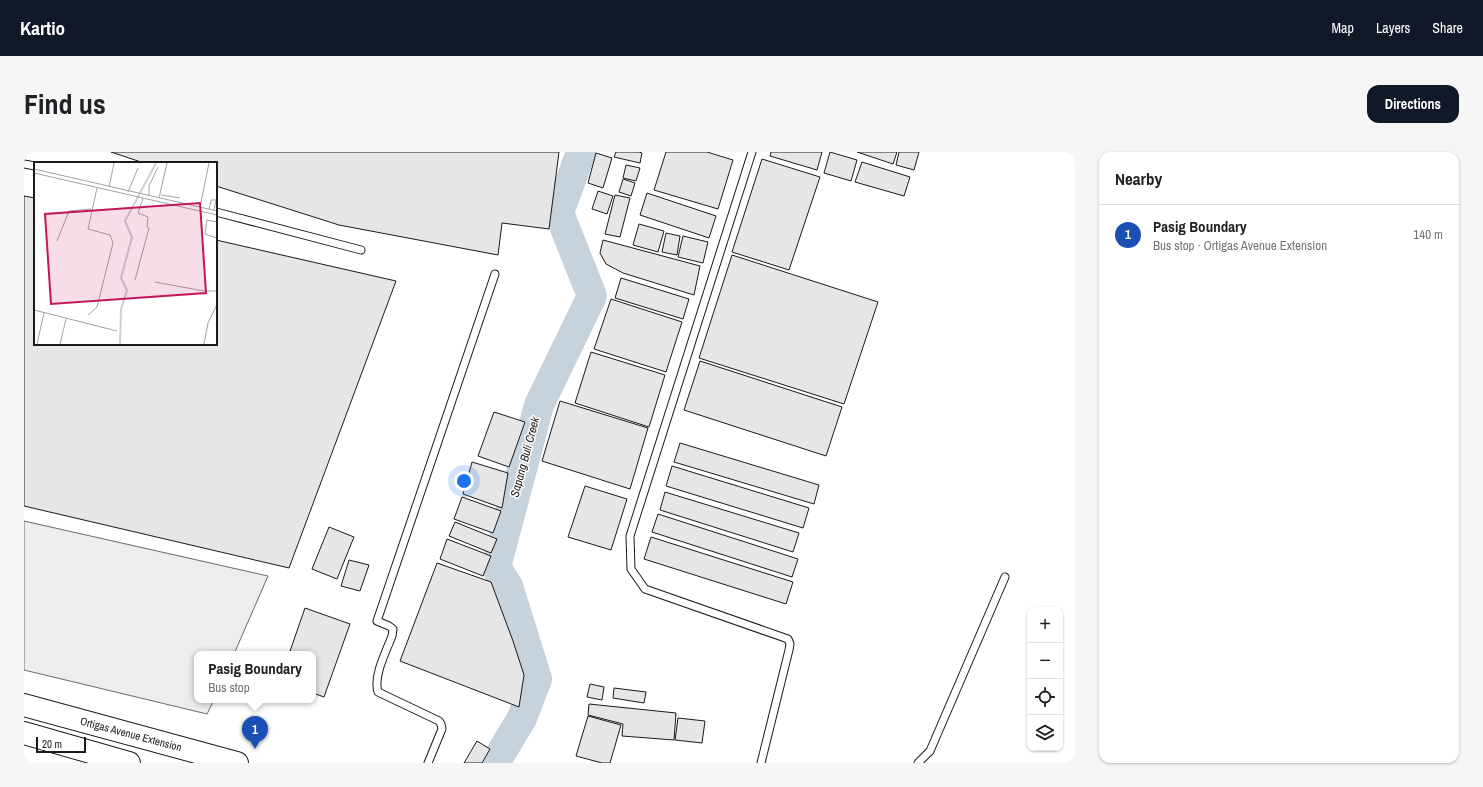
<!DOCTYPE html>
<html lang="en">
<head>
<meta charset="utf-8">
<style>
  :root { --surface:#fff; --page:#f6f6f6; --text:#202124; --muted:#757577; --line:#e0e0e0; --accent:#111827 }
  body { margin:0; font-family:"Archivo Narrow",sans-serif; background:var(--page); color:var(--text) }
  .controls { position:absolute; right:12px; bottom:12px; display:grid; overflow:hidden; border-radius:8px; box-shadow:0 1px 3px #0004 }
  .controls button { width:36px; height:36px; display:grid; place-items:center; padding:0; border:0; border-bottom:1px solid var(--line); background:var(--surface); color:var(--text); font:20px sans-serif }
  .scale { position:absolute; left:12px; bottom:10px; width:50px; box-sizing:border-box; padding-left:4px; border:2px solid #1a1a1a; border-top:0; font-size:11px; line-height:14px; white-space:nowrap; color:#1a1a1a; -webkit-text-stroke:3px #fff; paint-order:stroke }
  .you { position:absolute; left:440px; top:329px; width:14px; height:14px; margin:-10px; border:3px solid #fff; border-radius:50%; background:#1a73e8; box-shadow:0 0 0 6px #1a73e833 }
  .badge { display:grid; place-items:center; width:26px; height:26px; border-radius:50%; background:var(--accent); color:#fff; font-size:13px; font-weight:700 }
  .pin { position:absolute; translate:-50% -33px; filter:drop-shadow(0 1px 2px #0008) }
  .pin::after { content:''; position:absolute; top:21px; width:14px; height:12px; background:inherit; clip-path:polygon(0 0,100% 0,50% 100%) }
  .popup { position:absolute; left:170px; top:499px; width:122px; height:52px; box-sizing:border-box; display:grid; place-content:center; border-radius:8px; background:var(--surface); filter:drop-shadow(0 1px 3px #0005); font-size:13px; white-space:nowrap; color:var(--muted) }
  .popup b { font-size:15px; color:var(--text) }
  .popup::after { content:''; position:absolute; left:50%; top:100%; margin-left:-8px; border:8px solid transparent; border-top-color:var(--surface) }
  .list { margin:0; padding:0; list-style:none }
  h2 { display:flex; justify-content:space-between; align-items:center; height:52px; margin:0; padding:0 16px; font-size:17px }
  h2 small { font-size:13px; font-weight:400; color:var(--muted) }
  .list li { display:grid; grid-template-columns:26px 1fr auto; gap:12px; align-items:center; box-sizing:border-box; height:60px; padding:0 16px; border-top:1px solid var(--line) }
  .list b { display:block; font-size:15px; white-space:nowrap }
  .list p { margin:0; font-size:13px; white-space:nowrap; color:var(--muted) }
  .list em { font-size:13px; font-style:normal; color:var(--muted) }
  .icon { flex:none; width:22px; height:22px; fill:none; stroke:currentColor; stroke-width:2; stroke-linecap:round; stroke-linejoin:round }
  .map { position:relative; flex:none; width:1051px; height:611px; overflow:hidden; border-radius:12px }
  header { display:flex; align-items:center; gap:24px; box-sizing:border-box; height:56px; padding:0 20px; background:var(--accent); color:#fff }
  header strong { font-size:19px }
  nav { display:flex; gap:22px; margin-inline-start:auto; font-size:14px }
  .intro { display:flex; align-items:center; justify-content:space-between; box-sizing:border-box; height:96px; padding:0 24px }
  h1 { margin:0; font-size:28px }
  .button { padding:10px 18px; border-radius:12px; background:var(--accent); color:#fff; font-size:14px; font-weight:700 }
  main { display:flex; gap:24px; padding:0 24px }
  aside { flex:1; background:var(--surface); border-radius:12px; box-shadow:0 1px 3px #0004 }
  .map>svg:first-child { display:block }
  .parking { fill:#ededed; stroke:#6a6a6a }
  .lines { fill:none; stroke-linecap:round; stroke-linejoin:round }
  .river { stroke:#c6d2dc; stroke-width:30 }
  .building { fill:#e6e6e6; stroke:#1a1a1a }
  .lane-casing { stroke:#1a1a1a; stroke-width:9 }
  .primary-casing { stroke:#1a1a1a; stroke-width:24 }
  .lane { stroke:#fff; stroke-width:7 }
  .primary { stroke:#fff; stroke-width:22 }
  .labels { text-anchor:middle; stroke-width:3; stroke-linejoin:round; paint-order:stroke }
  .street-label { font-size:11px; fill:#1a1a1a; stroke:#fff }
  .water-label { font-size:12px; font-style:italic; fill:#1a1a1a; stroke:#fff }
  .inset-river { fill:none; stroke:#c6d2dc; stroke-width:2 }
  .inset-road { fill:none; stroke:#a3a3a3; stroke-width:1 }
  .view { fill:#c2185b; fill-opacity:0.15; stroke:#c2185b; stroke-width:2 }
  .inset-edge { fill:none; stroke:#1a1a1a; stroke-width:2 }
</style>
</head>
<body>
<header>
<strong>Kartio</strong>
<nav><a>Map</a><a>Layers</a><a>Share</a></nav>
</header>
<div class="intro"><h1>Find us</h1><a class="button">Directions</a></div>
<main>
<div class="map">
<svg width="1051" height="611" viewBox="0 0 1051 611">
  <rect width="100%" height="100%" fill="#fff"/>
  <path class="parking" d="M0 369 244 424 210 502H173V548H190L183 562 0 518Z"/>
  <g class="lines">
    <path class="river" d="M471 611 498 566 513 527 484 434 472 415 515 253 568 144 535 61 557 0"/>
  </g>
  <g class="building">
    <path d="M87 0H535L525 77 478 71 474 103 315 73 192 34V11H120Z"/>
    <path d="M592 0H615L618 1 616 11 590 5Z"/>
    <path d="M642 0H683L709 8 694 57 630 38Z"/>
    <path d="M747 0H798L793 18 746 4Z"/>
    <path d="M806 0 833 8 827 29 800 21Z"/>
    <path d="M833 0H873L869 12Z"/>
    <path d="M875 0H895L890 18 872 13Z"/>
    <path d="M572 1 588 6 579 36 564 31Z"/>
    <path d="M738 7 796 25 765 118 708 100Z"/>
    <path d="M838 10 886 25 880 44 831 30Z"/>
    <path d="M602 13 616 16 612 29 599 26Z"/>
    <path d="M599 27 611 31 607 44 595 40Z"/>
    <path d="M574 39 589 44 583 62 568 57Z"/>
    <path d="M623 41 692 64 685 86 616 63Z"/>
    <path d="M591 43 606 46 596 85 581 82Z"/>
    <path d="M0 44 11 46V192H192V88L372 129 265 416 0 354Z"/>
    <path d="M615 72 640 79 634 100 609 93Z"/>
    <path d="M642 81 656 84 653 103 638 100Z"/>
    <path d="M659 84 684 90 679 111 654 105Z"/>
    <path d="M579 88 676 114 670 143 599 121 582 112 576 101Z"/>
    <path d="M708 103 854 150 820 252 675 206Z"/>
    <path d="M597 126 665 147 659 167 591 146Z"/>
    <path d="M587 147 658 170 642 220 570 197Z"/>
    <path d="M567 200 641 223 625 275 551 251Z"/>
    <path d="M676 209 818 255 802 304 660 258Z"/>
    <path d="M536 249 624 276 606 337 518 309Z"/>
    <path d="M470 260 501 270 485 315 454 304Z"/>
    <path d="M656 291 795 333 790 352 650 310Z"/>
    <path d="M448 310 484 321 478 356 439 342Z"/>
    <path d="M648 314 785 356 779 376 642 334Z"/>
    <path d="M561 334 603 347 587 398 544 385Z"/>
    <path d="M641 340 775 381 769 400 636 358Z"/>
    <path d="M438 345 477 359 469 381 430 367Z"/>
    <path d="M634 362 774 407 768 425 628 380Z"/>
    <path d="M431 370 473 387 467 401 425 384Z"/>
    <path d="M305 375 330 385 313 427 288 417Z"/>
    <path d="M627 385 769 430 762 452 620 407Z"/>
    <path d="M423 387 467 404 459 424 416 407Z"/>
    <path d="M325 408 345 413 336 439 317 434Z"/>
    <path d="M413 411 467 430 489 489 500 523 495 555 376 509Z"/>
    <path d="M281 456 326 472 300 545 289 541V502H265Z"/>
    <path d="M566 532 580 535 578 548 563 545Z"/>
    <path d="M590 536 622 540 620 551 589 546Z"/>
    <path d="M565 552 652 561 650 588 598 584 599 572 564 563Z"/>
    <path d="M564 564 597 573 586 611H578L552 604Z"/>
    <path d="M654 566 681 569 678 591 651 588Z"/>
    <path d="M453 589 466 597 458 611H440Z"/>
  </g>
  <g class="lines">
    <g class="lane-casing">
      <g id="lane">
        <path d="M728 0 606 384 607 417 621 437 764 487 766 492 765 498 737 611"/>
        <path d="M0 12 11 14"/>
        <path d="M192 60 337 98"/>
        <path d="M404 611 418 577 417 572 415 569 354 540C349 524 362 500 368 484L369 477 365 474 353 469 471 122"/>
        <path d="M894 611 906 599 981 425"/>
      </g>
    </g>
    <g class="primary-casing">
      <g id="primary">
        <path d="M0 553 213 611"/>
        <path d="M0 581 105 611"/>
      </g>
    </g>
    <use href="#lane" class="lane"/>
    <use href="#primary" class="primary"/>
  </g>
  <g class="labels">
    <g class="street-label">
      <text transform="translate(107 582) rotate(15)" y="4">Ortigas Avenue Extension</text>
    </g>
    <g class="water-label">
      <text transform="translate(501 305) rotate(-75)" y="4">Sapang Buli Creek</text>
    </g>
  </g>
  <g transform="translate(10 10)">
    <rect width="183" height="183" fill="#fff"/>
    <path class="inset-river" d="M86 182 87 148 93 128 87 116 98 75 91 59 122 1"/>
    <path class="inset-road" d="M0 7 183 49M0 11 183 53M75 25 80 1M94 30 104 6M127 33 146 36M115 34V24L124 5M125 36 133 1M166 45 175 1M175 47 177 38H182L180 48M183 60 173 58 171 72 183 76M23 79 35 49 57 47M101 118 115 66 113 65 114 55 104 51 109 36M121 120 170 129H183M0 148 83 169M54 153 63 145 79 81 76 73 54 67 63 26M3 182 10 151M26 182 32 157M170 182 174 161 183 142"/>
    <path class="view" d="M166 41 172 131 17 142 11 52Z"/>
    <rect width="183" height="183" class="inset-edge"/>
  </g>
</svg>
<div class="controls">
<button>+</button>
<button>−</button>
<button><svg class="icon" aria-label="locate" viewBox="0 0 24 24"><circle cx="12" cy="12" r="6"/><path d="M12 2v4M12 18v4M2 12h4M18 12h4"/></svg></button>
<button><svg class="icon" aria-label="layers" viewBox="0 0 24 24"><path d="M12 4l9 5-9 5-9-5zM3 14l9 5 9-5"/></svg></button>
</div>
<div class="scale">20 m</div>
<div class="you"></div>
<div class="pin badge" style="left:231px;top:597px;background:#1a4fb4">1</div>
<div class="popup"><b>Pasig Boundary</b>Bus stop</div>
</div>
<aside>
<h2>Nearby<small></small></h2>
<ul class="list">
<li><span class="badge" style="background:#1a4fb4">1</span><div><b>Pasig Boundary</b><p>Bus stop · Ortigas Avenue Extension</p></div><em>140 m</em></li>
</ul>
</aside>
</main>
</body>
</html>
